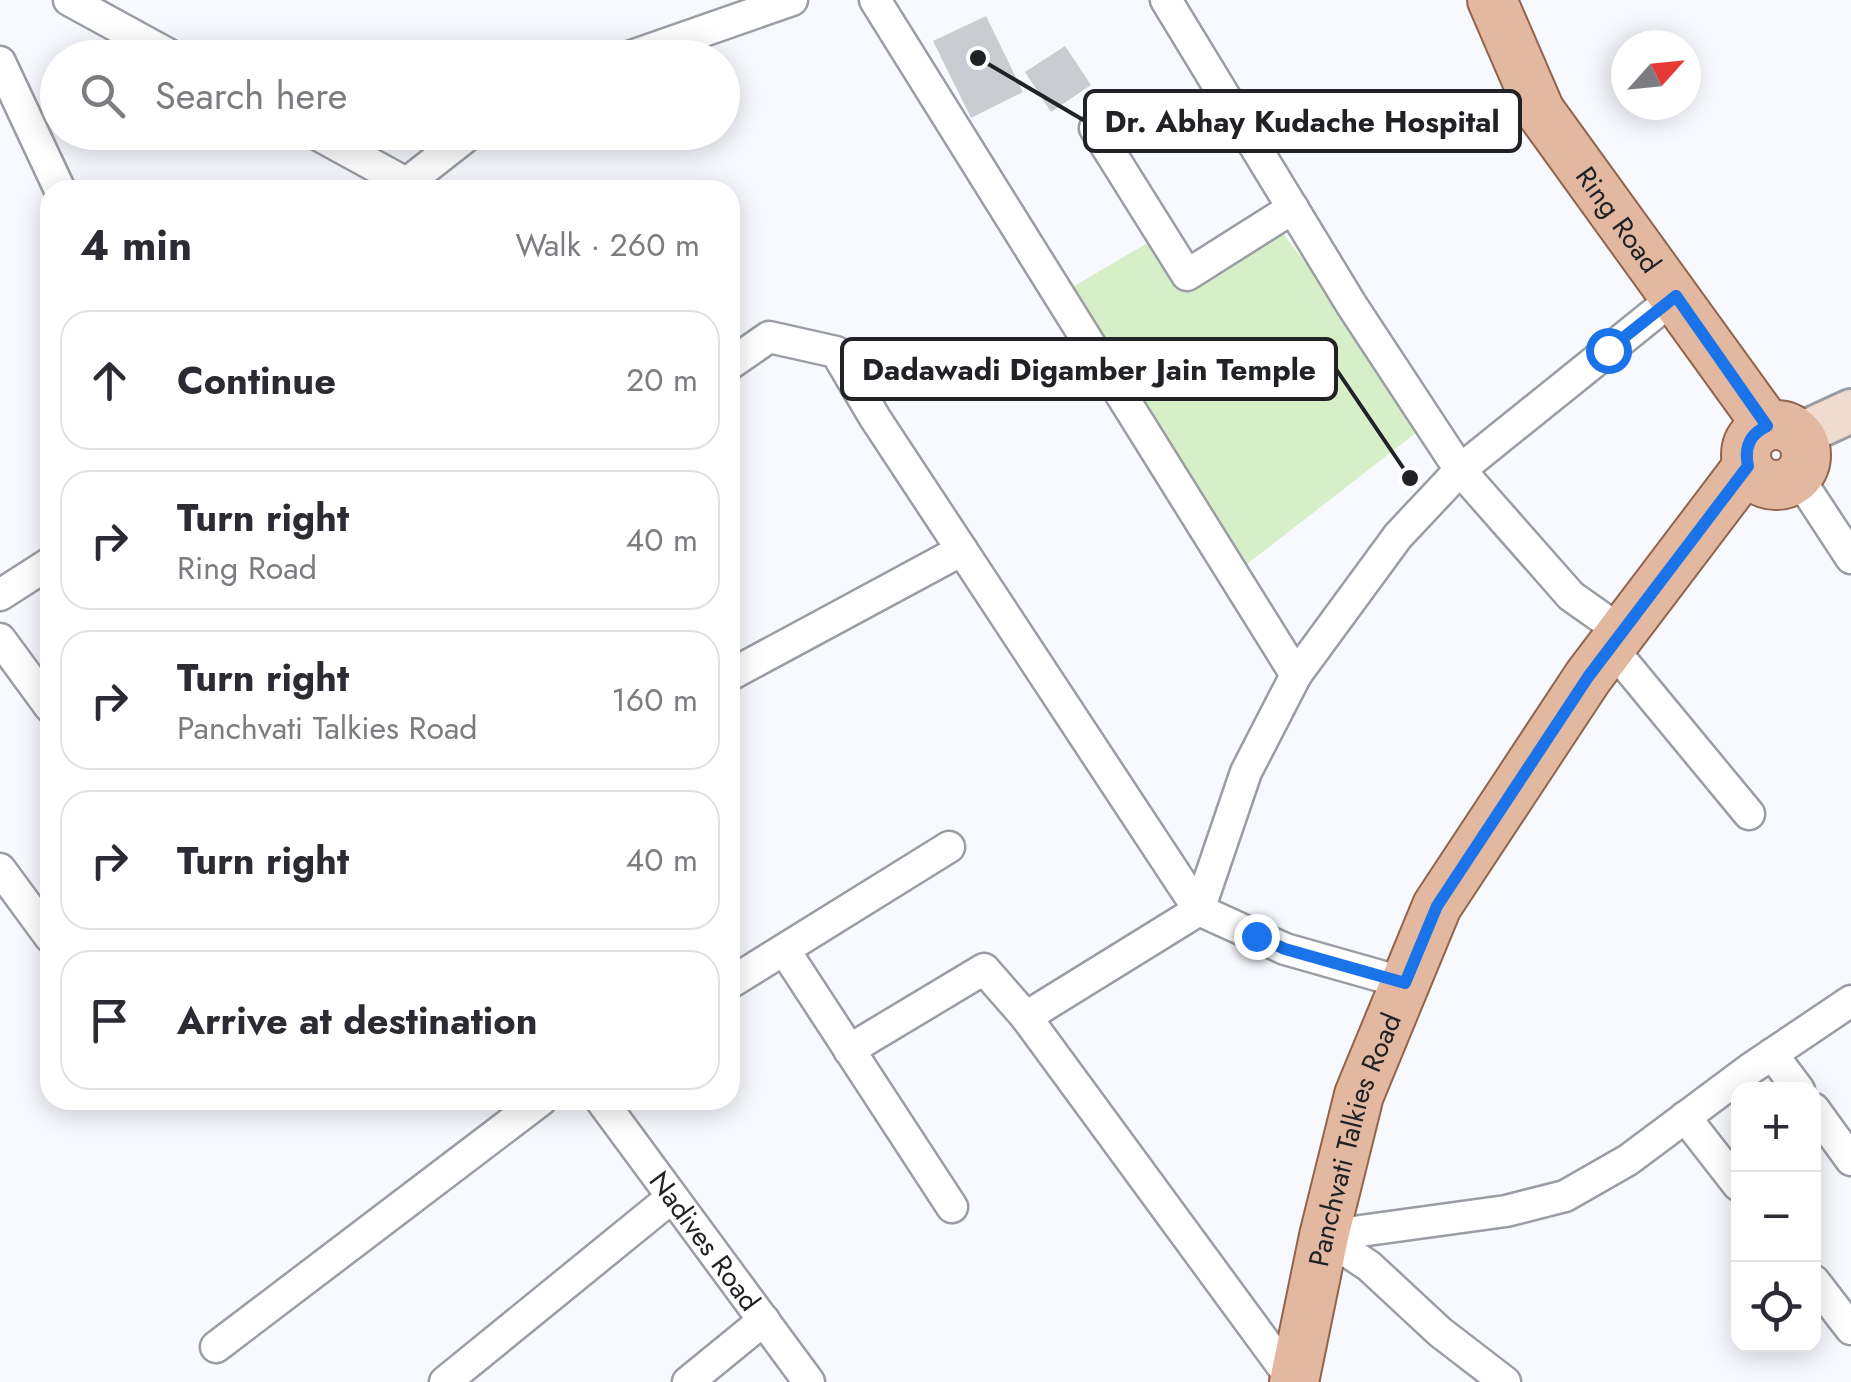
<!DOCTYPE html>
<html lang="en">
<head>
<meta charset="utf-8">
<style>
  :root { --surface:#fff; --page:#f7f7f7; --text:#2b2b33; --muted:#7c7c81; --line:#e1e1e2 }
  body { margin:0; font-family:Jost,sans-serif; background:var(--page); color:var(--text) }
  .controls { position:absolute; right:30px; bottom:30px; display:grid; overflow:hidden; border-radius:20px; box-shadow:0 5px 25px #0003 }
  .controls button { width:90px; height:90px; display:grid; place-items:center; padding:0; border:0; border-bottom:2px solid var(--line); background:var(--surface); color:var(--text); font:50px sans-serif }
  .compass { position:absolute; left:1611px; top:30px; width:90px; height:90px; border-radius:50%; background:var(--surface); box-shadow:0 5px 25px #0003; rotate:63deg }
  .stop { position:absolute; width:30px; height:30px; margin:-22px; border:8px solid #1a73e8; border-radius:50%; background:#fff }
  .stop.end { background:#1a73e8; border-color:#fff; box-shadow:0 2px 10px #0008 }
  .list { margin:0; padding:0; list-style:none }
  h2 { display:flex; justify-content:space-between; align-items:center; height:130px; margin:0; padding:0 40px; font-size:42px }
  h2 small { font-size:32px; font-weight:400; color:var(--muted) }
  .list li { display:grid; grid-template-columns:65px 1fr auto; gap:30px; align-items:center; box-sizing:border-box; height:140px; margin:0 20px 20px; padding:0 20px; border:2px solid var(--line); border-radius:30px }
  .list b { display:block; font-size:38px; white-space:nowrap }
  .list p { margin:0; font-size:32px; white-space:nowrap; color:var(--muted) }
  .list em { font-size:32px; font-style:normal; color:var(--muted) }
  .icon { flex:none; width:55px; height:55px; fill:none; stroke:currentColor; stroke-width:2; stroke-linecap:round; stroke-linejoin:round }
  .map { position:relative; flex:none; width:1851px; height:1382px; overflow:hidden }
  .search { position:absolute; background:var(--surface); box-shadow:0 5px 25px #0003; left:40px; top:40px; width:700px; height:110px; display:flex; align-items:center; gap:25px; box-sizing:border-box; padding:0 35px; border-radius:55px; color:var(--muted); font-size:38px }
  .panel { position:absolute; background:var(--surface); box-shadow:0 5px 25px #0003; left:40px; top:180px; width:700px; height:930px; border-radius:30px }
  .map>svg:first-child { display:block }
  .green { fill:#d7efc8 }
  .building { fill:#c9ccd3 }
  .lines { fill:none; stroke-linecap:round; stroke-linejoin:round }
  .minor-casing { stroke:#9a9da3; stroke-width:35 }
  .secondary-casing { stroke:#9a9da3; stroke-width:48 }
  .primary-casing { stroke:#91644c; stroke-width:52 }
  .minor { stroke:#fff; stroke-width:30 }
  .secondary { stroke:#f0dbd0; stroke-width:42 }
  .primary { stroke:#e2b8a0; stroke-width:48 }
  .route { stroke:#1a73e8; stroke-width:12 }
  .labels { text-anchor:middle; stroke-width:8; stroke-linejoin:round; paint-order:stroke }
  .street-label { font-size:28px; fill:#212225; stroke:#fff }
  .leader { fill:none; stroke:#212225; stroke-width:4 }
  .callout-dot { fill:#212225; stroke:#fff; stroke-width:4 }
  .callout { fill:#fff; stroke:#212225; stroke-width:4 }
  .callout-label { font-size:30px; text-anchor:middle; font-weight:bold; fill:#212225 }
</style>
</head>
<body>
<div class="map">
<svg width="1851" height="1382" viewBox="0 0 1851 1382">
  <rect width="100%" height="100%" fill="#f7f9fe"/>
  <path class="green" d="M1273 221 1430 422 1233 575 1059 295 1161 235 1187 275Z"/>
  <g class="building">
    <path d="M986 16 1023 92 971 118 933 41Z"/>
    <path d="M1065 46 1091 85 1051 112 1025 72Z"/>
  </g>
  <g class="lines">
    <g class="minor-casing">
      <g id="minor">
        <path d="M69 0 175 58"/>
        <path d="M875 0 1296 675"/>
        <path d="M1166 0 1351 304 1460 470 1571 596 1622 632"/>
        <path d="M626 58 792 0"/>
        <path d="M0 62 60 190"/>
        <path d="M1095 128 1187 275 1293 208"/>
        <path d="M313 132 404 182"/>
        <path d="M398 190 472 132"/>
        <path d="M730 364 769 337 836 352 875 418 1199 910 1285 949 1405 983"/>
        <path d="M1798 477 1851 558"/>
        <path d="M0 595 50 563"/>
        <path d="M0 639 50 707"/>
        <path d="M1611 647 1749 814"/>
        <path d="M730 675 962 550"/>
        <path d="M0 869 50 937"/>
        <path d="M785 951 952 1207"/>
        <path d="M730 983 949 847"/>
        <path d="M1026 1017 1199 910 1246 772 1296 675 1398 536 1460 470 1676 296"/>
        <path d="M849 1050 984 969 1026 1017 1294 1382"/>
        <path d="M1772 1054 1799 1090"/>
        <path id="s1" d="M601 1100 809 1382"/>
        <path d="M1814 1109 1851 1160"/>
        <path d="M1685 1117 1738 1185"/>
        <path d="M1324 1236 1506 1211 1565 1196 1628 1160 1750 1069 1851 1001"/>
        <path d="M1324 1236 1369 1266 1440 1332 1505 1382"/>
        <path d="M1814 1281 1851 1329"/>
        <path d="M216 1347 541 1100"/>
        <path d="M445 1382 671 1198"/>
        <path d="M688 1382 764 1320"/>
      </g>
    </g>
    <g class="secondary-casing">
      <path id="secondary" d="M1799 435 1851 411"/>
    </g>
    <g class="primary-casing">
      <g id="primary">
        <path id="s2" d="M1492 0 1540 111 1767 425"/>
        <circle cx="1776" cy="455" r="30"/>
        <path id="s3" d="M1294 1382 1324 1236 1359 1095 1437 906 1588 677 1748 466"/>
      </g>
    </g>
    <use href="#minor" class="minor"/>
    <use href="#secondary" class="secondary"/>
    <use href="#primary" class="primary"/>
  </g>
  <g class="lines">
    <path class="route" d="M1256 936 1285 949 1405 983 1437 906 1588 677 1748 466C1744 447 1750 434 1767 426L1676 296 1608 350"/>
  </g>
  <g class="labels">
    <g class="street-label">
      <text dy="10" stroke="none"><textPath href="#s2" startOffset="255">Ring Road</textPath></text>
      <text dy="10" stroke="none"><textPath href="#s3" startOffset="250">Panchvati Talkies Road</textPath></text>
      <text dy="10" stroke="none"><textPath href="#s1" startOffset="175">Nadives Road</textPath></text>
    </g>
  </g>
  <path class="leader" d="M978 58L1085 121M1410 478L1336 369"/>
  <g class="callout-dot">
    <circle cx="978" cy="58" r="10"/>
    <circle cx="1410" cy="478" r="10"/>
  </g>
  <g class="callout">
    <rect x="1085" y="91" width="435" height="60" rx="10"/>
    <rect x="842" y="339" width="494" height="60" rx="10"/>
  </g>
  <g class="callout-label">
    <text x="1302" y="132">Dr. Abhay Kudache Hospital</text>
    <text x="1089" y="380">Dadawadi Digamber Jain Temple</text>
  </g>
</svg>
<div class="controls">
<button>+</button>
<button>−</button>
<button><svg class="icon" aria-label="locate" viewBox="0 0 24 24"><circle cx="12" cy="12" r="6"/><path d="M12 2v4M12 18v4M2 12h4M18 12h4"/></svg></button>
</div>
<svg class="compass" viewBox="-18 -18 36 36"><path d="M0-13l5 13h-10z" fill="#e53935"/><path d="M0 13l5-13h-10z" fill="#7c7c81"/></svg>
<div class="stop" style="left:1608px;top:350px"></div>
<div class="stop end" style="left:1256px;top:936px"></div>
<div class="search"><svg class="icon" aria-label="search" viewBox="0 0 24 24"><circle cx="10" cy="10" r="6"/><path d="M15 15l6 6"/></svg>Search here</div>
<section class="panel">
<h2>4 min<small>Walk · 260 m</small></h2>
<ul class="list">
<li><svg class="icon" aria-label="ahead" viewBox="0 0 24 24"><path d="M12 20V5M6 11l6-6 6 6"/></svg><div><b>Continue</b></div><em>20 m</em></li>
<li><svg class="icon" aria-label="right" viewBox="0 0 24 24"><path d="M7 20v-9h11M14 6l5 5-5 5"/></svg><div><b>Turn right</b><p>Ring Road</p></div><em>40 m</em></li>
<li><svg class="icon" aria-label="right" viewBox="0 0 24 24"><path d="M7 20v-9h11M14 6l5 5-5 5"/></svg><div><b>Turn right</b><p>Panchvati Talkies Road</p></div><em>160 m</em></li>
<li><svg class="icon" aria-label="right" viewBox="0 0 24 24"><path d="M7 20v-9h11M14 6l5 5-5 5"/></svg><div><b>Turn right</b></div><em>40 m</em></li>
<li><svg class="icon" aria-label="arrive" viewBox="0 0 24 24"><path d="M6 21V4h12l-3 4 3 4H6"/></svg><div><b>Arrive at destination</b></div></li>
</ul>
</section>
</div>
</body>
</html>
